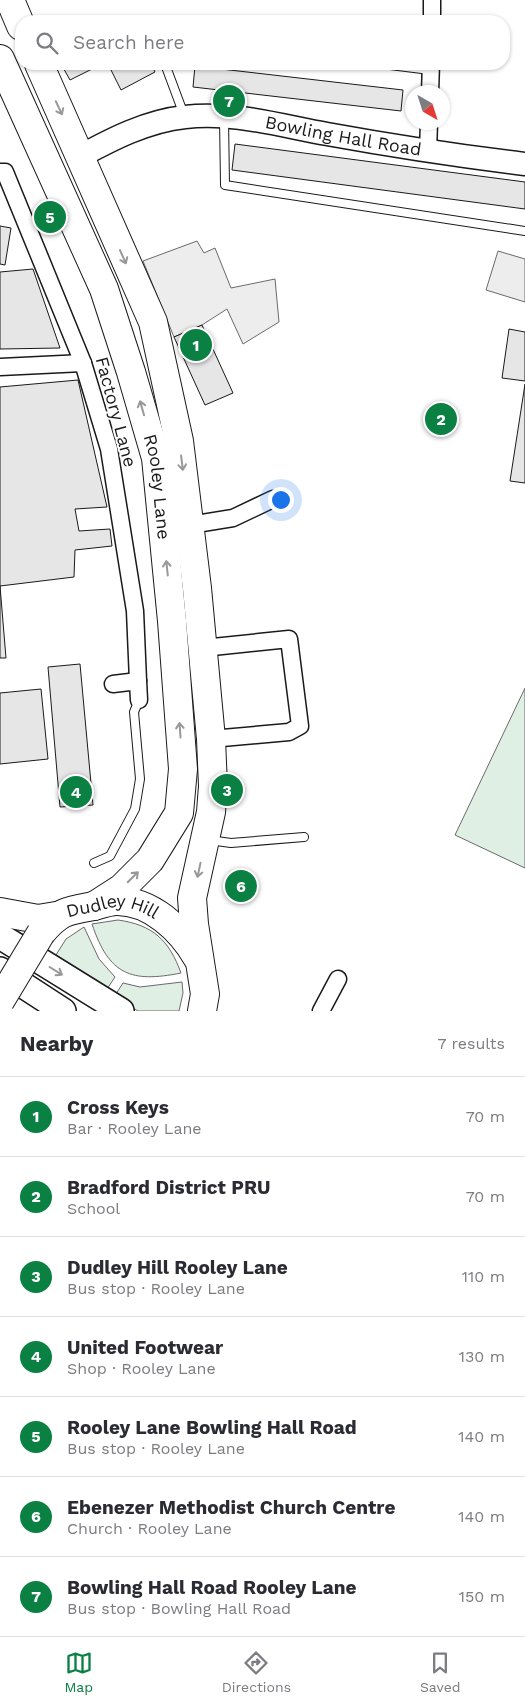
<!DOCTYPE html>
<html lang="en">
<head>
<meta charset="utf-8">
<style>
  :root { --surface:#fff; --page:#f7f7f7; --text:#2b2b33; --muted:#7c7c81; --line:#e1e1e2; --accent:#0b8043 }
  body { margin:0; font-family:"Work Sans",sans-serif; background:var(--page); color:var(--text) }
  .compass { position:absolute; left:405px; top:85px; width:45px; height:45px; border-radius:50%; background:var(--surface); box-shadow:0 1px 4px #0004; rotate:141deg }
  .you { position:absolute; left:280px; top:499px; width:18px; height:18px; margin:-12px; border:4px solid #fff; border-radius:50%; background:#1a73e8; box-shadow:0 0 0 8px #1a73e833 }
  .badge { display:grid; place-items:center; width:32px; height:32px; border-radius:50%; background:var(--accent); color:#fff; font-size:16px; font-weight:700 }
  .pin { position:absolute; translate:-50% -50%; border:2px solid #fff; box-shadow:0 1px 5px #0006 }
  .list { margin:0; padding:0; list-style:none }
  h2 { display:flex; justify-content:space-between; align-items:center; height:65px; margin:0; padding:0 20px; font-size:21px }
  h2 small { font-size:16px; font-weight:400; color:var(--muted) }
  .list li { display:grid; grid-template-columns:32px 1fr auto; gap:15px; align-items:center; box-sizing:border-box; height:80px; padding:0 20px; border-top:1px solid var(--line) }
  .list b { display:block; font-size:19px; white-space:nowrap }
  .list p { margin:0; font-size:16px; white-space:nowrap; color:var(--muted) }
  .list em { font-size:16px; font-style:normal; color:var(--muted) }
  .icon { flex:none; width:28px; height:28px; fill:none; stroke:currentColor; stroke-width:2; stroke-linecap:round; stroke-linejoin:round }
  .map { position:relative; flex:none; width:525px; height:1011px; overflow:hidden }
  .search { position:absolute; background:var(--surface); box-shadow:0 1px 4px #0004; left:15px; right:15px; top:15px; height:55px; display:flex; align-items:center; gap:12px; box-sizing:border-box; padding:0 18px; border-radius:20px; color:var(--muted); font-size:19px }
  .sheet { height:625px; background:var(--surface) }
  nav { display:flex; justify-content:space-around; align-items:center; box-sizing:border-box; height:70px; border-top:1px solid var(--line); background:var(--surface); font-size:14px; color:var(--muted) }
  nav a { display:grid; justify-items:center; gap:2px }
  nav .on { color:var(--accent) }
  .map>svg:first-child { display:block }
  .green { fill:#e0efe3; stroke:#6a6a6a }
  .parking { fill:#ededed; stroke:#6a6a6a }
  .building { fill:#e6e6e6; stroke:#1a1a1a }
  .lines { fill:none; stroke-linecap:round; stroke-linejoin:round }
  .lane-casing { stroke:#1a1a1a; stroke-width:10 }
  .street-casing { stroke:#1a1a1a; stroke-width:19 }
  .secondary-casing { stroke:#1a1a1a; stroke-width:25 }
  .primary-casing { stroke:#1a1a1a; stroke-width:28 }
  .highway-casing { stroke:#1a1a1a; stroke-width:30 }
  .lane { stroke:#fff; stroke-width:8 }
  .street { stroke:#fff; stroke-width:16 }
  .secondary { stroke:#fff; stroke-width:22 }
  .primary { stroke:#fff; stroke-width:25 }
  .highway { stroke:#fff; stroke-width:28 }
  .highway-bridge-casing { stroke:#1a1a1a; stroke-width:30; stroke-linecap:butt }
  .highway-bridge { stroke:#fff; stroke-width:28 }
  .oneway { stroke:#989898 }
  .labels { text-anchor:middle; stroke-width:4; stroke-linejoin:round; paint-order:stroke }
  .street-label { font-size:18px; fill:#1a1a1a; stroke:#fff }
</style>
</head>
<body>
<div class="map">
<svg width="525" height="1011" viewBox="0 0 525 1011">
  <rect width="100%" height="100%" fill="#fff"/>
  <g class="green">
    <path d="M525 688V868L455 835Z"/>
    <path d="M118 920C153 925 169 940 181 973 131 983 109 975 92 924Z"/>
    <path d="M84 927 99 959 115 977 105 992 54 958 66 939Z"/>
    <path d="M182 982 183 993 179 1011H138L114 997 123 983 140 987Z"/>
  </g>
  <g class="parking">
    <path d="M197 241 204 253 215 248 231 288 275 279 279 322 243 344 227 309 202 325 174 337 143 261Z"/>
    <path d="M498 251 525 259V302L486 290Z"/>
  </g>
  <g class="building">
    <path d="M61 64H102L70 80Z"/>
    <path d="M108 64H151L155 72 121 90Z"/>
    <path d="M195 66 403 90 401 111 193 87Z"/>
    <path d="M235 144 525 182V209L232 170Z"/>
    <path d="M0 226 11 228 5 265 0 264Z"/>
    <path d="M33 269 60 348 0 349V272Z"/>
    <path d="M202 325 233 393 205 405 174 337Z"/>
    <path d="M509 329 525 332V381L502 378Z"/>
    <path d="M78 380 107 507 75 509 79 531 110 529 112 546 75 550 74 577 0 586 6 658H0V387Z"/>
    <path d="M525 384V483L510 481Z"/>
    <path d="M80 664 93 805 60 807 48 667Z"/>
    <path d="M41 689 48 759 0 764V693Z"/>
  </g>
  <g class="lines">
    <g class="lane-casing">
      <g id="lane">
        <path d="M165 64 184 115"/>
        <path d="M382 64 430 70"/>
        <path d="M224 118 225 185 525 231"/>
        <path d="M209 840 231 843 304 837"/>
        <path d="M94 863 110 856 135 809 140 779 134 712 139 700"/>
      </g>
    </g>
    <g class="street-casing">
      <g id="street">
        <path d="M432 21V0"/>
        <path d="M430 92 431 64"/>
        <path d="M428 152 429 122"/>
        <path d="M0 172H5L83 363 109 449 135 611 138 681"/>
        <path d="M0 367 83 363"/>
        <path d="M190 525 233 518 273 499"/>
        <path d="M203 648 289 639 300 726 289 732 211 739"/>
        <path d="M113 684 138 681 139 700"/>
        <path d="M321 1011 338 979"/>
      </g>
    </g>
    <g class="secondary-casing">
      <g id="secondary">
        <path id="s1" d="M79 157C112 139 147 121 185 117 232 111 281 126 327 134 393 146 459 156 525 164"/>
      </g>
    </g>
    <g class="primary-casing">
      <g id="primary">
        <path d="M0 936 121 1011"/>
        <path d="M0 970 63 1011"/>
      </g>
    </g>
    <g class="highway-casing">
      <g id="highway">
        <path d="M10 0 21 26"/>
        <path id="s2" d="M0 59 104 289 131 372 156 458 172 621 183 769 179 813 150 860 122 888 94 906"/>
        <path d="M39 64 153 322 179 441 197 588 211 739 213 786 211 812 192 898 194 924 205 994 202 1011"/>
        <path d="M0 912 38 919 56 916"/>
        <path id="s3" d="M41 933C60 911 66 911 94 906 101 904 110 901 117 901 151 901 181 929 197 957"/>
      </g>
    </g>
    <use href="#lane" class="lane"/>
    <use href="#street" class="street"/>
    <use href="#secondary" class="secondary"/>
    <use href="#primary" class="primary"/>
    <use href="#highway" class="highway"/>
    <g class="highway-bridge-casing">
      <path id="highway-bridge" d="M0 1001 41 933"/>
    </g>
    <use href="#highway-bridge" class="highway-bridge"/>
  </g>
  <defs><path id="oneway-shaft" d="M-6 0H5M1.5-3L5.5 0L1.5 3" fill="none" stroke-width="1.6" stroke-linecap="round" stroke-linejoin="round" transform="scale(1.25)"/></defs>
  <g class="oneway">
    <use href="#oneway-shaft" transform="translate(59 108) rotate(65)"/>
    <use href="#oneway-shaft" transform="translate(123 257) rotate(66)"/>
    <use href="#oneway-shaft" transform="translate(142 408) rotate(-106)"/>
    <use href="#oneway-shaft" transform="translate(182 463) rotate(83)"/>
    <use href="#oneway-shaft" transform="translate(167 568) rotate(-96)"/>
    <use href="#oneway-shaft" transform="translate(180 730) rotate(-94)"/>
    <use href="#oneway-shaft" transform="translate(199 870) rotate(102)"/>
    <use href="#oneway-shaft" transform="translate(133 877) rotate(-45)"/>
    <use href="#oneway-shaft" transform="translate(56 971) rotate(32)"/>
  </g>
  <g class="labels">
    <g class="street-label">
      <text dy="6" stroke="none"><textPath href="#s1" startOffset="274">Bowling Hall Road</textPath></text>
      <text transform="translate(116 412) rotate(75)" y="6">Factory Lane</text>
      <text dy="6" stroke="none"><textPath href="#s2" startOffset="458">Rooley Lane</textPath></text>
      <text dy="6" stroke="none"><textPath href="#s3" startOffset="81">Dudley Hill</textPath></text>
    </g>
  </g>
</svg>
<svg class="compass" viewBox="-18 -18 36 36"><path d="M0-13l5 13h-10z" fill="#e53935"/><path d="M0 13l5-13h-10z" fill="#7c7c81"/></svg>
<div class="you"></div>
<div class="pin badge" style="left:196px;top:345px">1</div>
<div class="pin badge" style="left:441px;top:419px">2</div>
<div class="pin badge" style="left:227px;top:790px">3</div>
<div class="pin badge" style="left:76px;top:792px">4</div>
<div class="pin badge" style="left:50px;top:217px">5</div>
<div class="pin badge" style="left:241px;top:886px">6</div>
<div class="pin badge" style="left:229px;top:101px">7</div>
<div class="search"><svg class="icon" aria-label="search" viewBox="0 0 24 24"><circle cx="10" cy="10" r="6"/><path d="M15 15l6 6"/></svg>Search here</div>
</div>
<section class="sheet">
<h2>Nearby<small>7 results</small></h2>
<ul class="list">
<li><span class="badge">1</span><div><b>Cross Keys</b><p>Bar · Rooley Lane</p></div><em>70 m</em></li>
<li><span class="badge">2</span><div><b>Bradford District PRU</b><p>School</p></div><em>70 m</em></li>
<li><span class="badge">3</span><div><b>Dudley Hill Rooley Lane</b><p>Bus stop · Rooley Lane</p></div><em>110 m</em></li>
<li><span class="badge">4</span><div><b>United Footwear</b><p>Shop · Rooley Lane</p></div><em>130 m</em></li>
<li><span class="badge">5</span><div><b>Rooley Lane Bowling Hall Road</b><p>Bus stop · Rooley Lane</p></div><em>140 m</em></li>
<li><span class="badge">6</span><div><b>Ebenezer Methodist Church Centre</b><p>Church · Rooley Lane</p></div><em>140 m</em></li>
<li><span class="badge">7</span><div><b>Bowling Hall Road Rooley Lane</b><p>Bus stop · Bowling Hall Road</p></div><em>150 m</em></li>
</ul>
</section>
<nav>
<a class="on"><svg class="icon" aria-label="map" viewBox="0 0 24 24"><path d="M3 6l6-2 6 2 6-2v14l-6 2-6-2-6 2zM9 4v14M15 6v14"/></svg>Map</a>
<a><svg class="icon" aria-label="directions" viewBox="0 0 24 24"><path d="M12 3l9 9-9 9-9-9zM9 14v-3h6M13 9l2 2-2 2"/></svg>Directions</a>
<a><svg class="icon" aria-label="saved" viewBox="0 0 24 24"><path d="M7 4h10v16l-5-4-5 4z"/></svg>Saved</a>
</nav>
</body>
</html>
